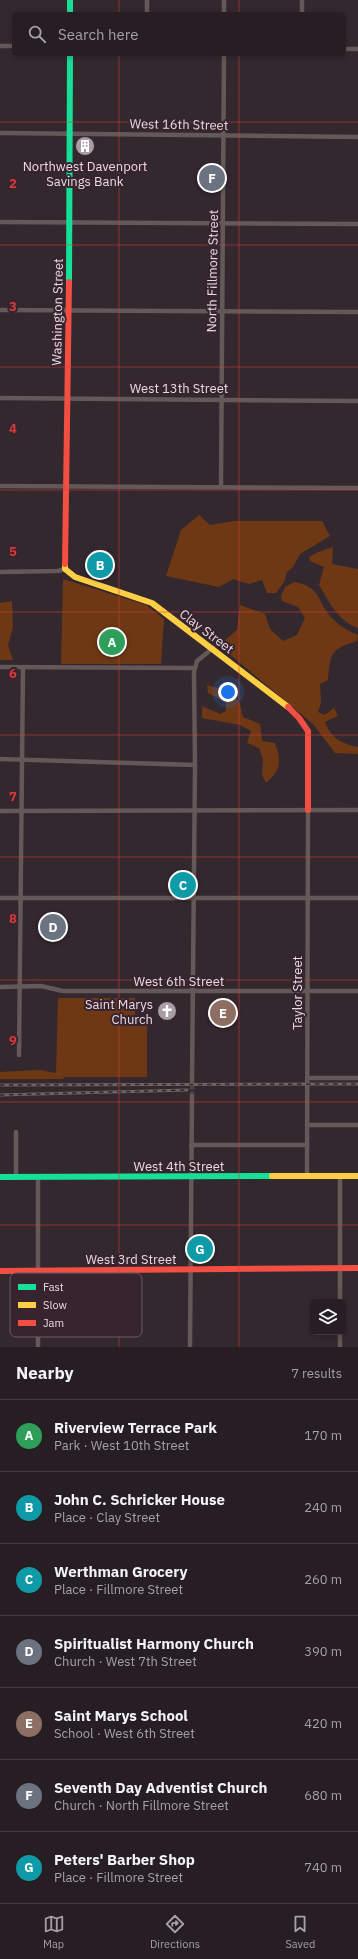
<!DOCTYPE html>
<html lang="en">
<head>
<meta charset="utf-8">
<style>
  :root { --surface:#261e22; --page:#2e272a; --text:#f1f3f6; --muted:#a4a2a5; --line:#423c40; --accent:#a99ca3 }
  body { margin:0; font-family:"IBM Plex Sans",sans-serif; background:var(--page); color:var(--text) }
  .controls { position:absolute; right:12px; bottom:12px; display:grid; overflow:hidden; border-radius:6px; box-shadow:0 2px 6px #0003 }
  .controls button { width:36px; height:36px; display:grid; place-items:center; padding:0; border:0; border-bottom:1px solid var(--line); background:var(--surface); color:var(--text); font:20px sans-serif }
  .you { position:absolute; left:228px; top:692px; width:14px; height:14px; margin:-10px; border:3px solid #fff; border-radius:50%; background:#1a73e8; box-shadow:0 0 0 6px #1a73e833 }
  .badge { display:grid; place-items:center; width:26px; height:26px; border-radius:50%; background:var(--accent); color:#fff; font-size:13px; font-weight:700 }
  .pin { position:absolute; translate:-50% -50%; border:2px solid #fff; box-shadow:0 1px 4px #0006 }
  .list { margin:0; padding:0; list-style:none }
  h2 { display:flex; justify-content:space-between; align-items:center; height:52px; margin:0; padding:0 16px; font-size:17px }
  h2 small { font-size:13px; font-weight:400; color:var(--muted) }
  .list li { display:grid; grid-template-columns:26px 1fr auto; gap:12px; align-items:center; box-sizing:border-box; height:72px; padding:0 16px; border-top:1px solid var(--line) }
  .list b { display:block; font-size:15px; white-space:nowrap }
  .list p { margin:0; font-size:13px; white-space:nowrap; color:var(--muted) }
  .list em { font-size:13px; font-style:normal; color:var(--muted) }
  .icon { flex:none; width:22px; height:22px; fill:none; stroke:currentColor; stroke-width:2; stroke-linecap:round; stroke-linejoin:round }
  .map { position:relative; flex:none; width:358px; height:1347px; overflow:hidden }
  .search { position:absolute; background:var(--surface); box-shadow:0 2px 6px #0003; left:12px; right:12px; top:12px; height:44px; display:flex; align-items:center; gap:10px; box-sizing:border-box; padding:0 14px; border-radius:6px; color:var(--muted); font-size:15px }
  .sheet { height:556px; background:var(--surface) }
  nav { display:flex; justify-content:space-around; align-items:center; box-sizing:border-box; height:56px; border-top:1px solid var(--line); background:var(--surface); font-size:11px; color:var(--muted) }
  nav a { display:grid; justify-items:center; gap:2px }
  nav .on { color:var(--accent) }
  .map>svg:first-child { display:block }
  .green { fill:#6f3815 }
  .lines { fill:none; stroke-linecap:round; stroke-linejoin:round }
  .street-tunnel { stroke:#4e4349; stroke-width:4.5; stroke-dasharray:4.5 2; stroke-linecap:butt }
  .street { stroke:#645858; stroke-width:4.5 }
  .fast { stroke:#16e098; stroke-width:6 }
  .slow { stroke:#ffcf43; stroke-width:6 }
  .jam { stroke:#f24e42; stroke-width:6 }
  .rail-casing { stroke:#6e6466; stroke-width:3 }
  .rail { stroke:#37242f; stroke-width:1.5; stroke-dasharray:4.5; stroke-linecap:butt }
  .grid { fill:none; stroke:#d83a3b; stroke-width:1; stroke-opacity:0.55 }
  .labels { text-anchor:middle; stroke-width:4; stroke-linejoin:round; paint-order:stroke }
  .street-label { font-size:13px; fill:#e8dae2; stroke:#37242f }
  .poi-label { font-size:13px; fill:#e8dae2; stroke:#37242f }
  .key { fill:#37242f; stroke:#6c5b65; stroke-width:1 }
  .key-label { font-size:11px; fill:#e8dae2 }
  .grid-label { font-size:13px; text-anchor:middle; font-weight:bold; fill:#d83a3b; stroke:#37242f; stroke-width:4; stroke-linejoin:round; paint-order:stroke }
</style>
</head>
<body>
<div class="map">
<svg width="358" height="1347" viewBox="0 0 358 1347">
  <rect width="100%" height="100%" fill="#33282e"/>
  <g class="green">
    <path d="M199 515 210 525 234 521H322L330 536 300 554 293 567 287 572 284 582 276 593H267L262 580 249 584 233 579 219 587 166 576 181 530Z"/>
    <path d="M333 547 332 564 358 569V628C338 621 330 603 319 585L324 567 310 561 309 557 318 552Z"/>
    <path d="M63 579 146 605 164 619 161 664H61Z"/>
    <path d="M294 582C322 586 317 604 334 620 341 627 349 631 358 635L357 641C331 649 330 653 328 680L320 684 321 703 318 712 325 715 334 708 338 716 325 722C332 739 340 743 358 747V754L335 753 313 724 215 642 225 640 237 630 240 605 265 614 270 629 283 641 297 635 305 618 298 607 282 601 281 596 285 587Z"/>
    <path d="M12 601 13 627 8 645 13 660H0V603Z"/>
    <path d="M207 685 224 690 239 701 243 717 260 724 262 741 275 743C281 761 282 769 266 783L262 775 263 760 259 748 247 743 251 731 240 725 202 718V706L220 714 226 711V702L208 693Z"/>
    <path d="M58 998H135V1026H147V1077H63L64 1079H0V1072L40 1070 56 1073Z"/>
  </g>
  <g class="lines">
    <path class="street-tunnel" d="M192 1096V1081"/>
    <g class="street">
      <path d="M147 14V0"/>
      <path d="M224 14V0"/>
      <path d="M302 14V0"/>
      <path d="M0 46H14"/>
      <path d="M344 49H358"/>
      <path d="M0 133 358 137"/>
      <path d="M0 222 358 224"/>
      <path d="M0 310 358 312"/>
      <path d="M0 398 358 401"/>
      <path d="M0 486 358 488"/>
      <path d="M221 487 224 54"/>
      <path d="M0 572 58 571 65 569"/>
      <path d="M0 667 194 668"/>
      <path d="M0 759 195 765"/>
      <path d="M0 811 358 810"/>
      <path d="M0 898H358"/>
      <path d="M0 987 41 986 63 991H358"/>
      <path d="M19 1055 23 667"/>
      <path d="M307 1078H358"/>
      <path d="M192 1081 195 765 194 672 197 661 213 648"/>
      <path d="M307 1125H358"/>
      <path d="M191 1145H307"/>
      <path d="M307 1176 308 810"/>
      <path d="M16 1177V1132"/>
      <path d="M38 1177V1347"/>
      <path d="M340 1302V1176"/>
      <path d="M190 1347 192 1096"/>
      <path d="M340 1347V1332"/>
    </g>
    <g class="fast">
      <path d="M70 0V14"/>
      <path d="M69 282 70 54"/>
      <path d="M0 1177 272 1176"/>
    </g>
    <g class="slow">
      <path d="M65 564V569L75 577 152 603 288 707"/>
      <path d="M272 1176H358"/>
    </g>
    <g class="jam">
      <path d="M65 564 69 282"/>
      <path d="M288 707 299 718 308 731V810"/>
      <path d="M0 1271 358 1268"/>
    </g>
    <g class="rail-casing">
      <g id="rail">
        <path d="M0 1085 358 1084"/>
        <path d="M0 1095 187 1090"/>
      </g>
    </g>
    <use href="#rail" class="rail"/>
  </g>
  <path class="grid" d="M119 0V14M239 0V14M119 54V1347M239 54V1347M0 122H358M0 245H358M0 367H358M0 490H358M0 612H358M0 735H358M0 857H358M0 980H358M0 1102H358M0 1225H358"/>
  <defs>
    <g id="building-disc" transform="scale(1)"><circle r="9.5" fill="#a99ca3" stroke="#37242f"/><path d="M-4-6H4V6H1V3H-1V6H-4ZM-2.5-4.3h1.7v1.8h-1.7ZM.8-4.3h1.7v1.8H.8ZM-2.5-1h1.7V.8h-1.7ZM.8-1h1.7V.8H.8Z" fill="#fff"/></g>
    <g id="church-disc" transform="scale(1)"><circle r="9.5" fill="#a99ca3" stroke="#37242f"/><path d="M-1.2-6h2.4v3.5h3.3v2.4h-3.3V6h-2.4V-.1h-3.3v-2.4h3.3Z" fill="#fff"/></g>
  </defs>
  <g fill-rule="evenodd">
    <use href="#building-disc" x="85" y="146"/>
    <use href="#church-disc" x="167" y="1011"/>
  </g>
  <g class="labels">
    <g class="street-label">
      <text transform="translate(179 124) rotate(1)" y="5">West 16th Street</text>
      <text transform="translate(212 271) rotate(-89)" y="5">North Fillmore Street</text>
      <text transform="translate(57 312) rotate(-89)" y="5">Washington Street</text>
      <text x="179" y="393">West 13th Street</text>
      <text transform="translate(207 631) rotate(37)" y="5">Clay Street</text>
      <text x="179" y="986">West 6th Street</text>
      <text transform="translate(297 993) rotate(-90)" y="5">Taylor Street</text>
      <text x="179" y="1171">West 4th Street</text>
      <text x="131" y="1264">West 3rd Street</text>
    </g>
    <g class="poi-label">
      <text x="85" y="171">Northwest Davenport<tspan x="85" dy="15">Savings Bank</tspan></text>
      <text x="153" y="1009" text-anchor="end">Saint Marys<tspan x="153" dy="15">Church</tspan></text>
    </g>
  </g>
  <rect x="10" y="1273" width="132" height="64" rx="6" class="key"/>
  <rect x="18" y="1284" width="18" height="6" fill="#16e098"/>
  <rect x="18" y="1302" width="18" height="6" fill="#ffcf43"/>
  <rect x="18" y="1320" width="18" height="6" fill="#f24e42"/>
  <g class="key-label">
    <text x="43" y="1291">Fast</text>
    <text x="43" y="1309">Slow</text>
    <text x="43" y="1327">Jam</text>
  </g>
  <g class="grid-label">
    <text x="13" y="188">2</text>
    <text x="13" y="311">3</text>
    <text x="13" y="433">4</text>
    <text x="13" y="556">5</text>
    <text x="13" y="678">6</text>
    <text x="13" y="801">7</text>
    <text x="13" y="923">8</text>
    <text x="13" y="1045">9</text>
  </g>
</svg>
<div class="controls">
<button><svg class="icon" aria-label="layers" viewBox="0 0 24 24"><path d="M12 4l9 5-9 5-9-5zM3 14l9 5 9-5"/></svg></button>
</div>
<div class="you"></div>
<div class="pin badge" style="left:112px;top:642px;background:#2e9e5b">A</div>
<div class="pin badge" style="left:100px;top:565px;background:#0f9aa8">B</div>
<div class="pin badge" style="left:183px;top:885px;background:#0f9aa8">C</div>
<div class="pin badge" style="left:53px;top:927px;background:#6b7280">D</div>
<div class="pin badge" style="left:223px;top:1013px;background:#8d6e63">E</div>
<div class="pin badge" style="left:212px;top:178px;background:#6b7280">F</div>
<div class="pin badge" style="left:200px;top:1249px;background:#0f9aa8">G</div>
<div class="search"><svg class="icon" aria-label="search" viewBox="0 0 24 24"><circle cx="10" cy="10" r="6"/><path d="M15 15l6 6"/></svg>Search here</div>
</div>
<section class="sheet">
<h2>Nearby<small>7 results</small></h2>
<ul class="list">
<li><span class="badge" style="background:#2e9e5b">A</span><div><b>Riverview Terrace Park</b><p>Park · West 10th Street</p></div><em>170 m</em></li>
<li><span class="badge" style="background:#0f9aa8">B</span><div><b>John C. Schricker House</b><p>Place · Clay Street</p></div><em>240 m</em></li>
<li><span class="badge" style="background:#0f9aa8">C</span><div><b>Werthman Grocery</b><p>Place · Fillmore Street</p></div><em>260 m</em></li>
<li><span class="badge" style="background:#6b7280">D</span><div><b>Spiritualist Harmony Church</b><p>Church · West 7th Street</p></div><em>390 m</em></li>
<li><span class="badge" style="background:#8d6e63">E</span><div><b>Saint Marys School</b><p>School · West 6th Street</p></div><em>420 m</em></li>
<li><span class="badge" style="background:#6b7280">F</span><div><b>Seventh Day Adventist Church</b><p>Church · North Fillmore Street</p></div><em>680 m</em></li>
<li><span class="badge" style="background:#0f9aa8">G</span><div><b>Peters' Barber Shop</b><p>Place · Fillmore Street</p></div><em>740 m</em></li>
</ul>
</section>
<nav>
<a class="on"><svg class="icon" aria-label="map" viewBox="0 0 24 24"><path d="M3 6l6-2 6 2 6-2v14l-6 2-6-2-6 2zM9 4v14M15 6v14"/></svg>Map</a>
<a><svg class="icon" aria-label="directions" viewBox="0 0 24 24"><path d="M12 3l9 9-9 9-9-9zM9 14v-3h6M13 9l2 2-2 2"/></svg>Directions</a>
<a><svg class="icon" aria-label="saved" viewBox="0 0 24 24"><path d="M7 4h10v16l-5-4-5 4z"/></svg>Saved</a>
</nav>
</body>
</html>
